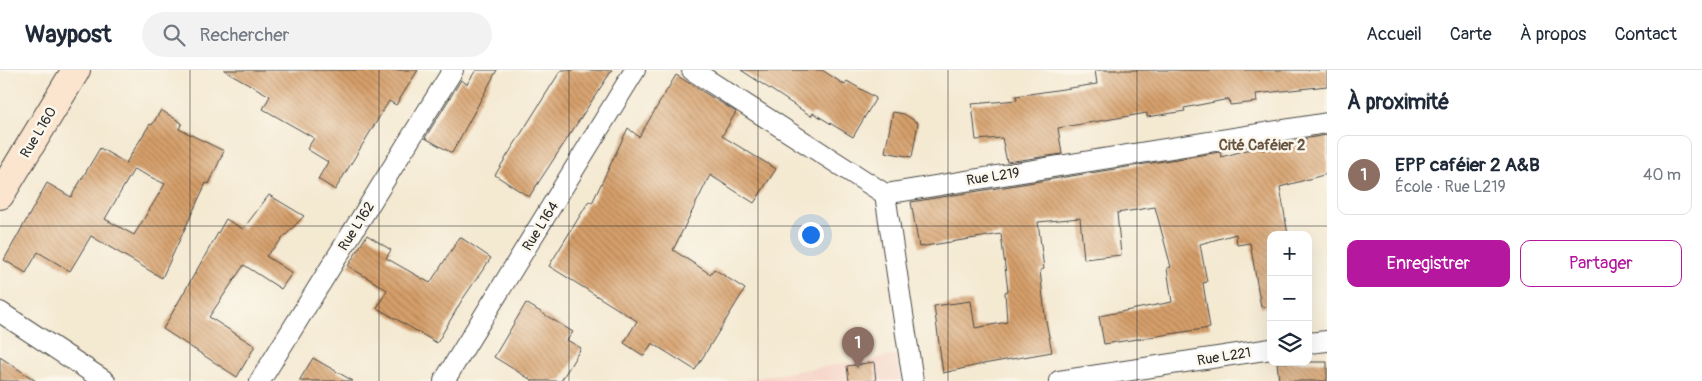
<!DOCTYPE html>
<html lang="fr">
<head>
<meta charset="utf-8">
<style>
  :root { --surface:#fff; --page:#f2f2f3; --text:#1f2937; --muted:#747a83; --line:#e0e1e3; --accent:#b5179e }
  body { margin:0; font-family:Pangolin,sans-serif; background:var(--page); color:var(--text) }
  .controls { position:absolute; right:15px; bottom:15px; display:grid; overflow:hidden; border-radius:10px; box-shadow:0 5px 20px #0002 }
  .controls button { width:45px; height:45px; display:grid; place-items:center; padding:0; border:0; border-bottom:1px solid var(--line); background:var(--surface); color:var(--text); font:25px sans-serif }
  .you { position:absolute; left:810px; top:164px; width:18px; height:18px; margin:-12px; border:4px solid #fff; border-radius:50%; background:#1a73e8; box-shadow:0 0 0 8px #1a73e833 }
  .badge { display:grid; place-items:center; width:32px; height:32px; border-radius:50%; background:var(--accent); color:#fff; font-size:16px; font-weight:700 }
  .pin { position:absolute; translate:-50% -41px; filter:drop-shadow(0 1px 2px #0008) }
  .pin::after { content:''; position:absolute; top:26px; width:18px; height:15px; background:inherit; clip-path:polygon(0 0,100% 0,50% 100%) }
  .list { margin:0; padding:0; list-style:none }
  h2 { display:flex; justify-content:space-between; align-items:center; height:65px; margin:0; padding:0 20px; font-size:21px }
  h2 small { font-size:16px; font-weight:400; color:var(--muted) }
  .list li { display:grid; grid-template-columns:32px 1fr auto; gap:15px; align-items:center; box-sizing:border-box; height:80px; margin:0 10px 10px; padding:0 10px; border:1px solid var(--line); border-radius:10px }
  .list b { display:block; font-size:19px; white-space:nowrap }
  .list p { margin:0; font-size:16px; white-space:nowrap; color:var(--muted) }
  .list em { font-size:16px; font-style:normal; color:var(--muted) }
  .actions { display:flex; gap:10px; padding:15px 20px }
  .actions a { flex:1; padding:11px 0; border:1px solid var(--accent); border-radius:10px; text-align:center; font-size:18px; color:var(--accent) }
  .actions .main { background:var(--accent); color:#fff }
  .icon { flex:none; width:28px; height:28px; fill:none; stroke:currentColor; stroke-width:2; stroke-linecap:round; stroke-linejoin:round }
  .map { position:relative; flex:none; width:1327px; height:311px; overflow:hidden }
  header { display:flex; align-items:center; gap:30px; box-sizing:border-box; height:70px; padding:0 25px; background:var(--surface); border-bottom:1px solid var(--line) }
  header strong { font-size:24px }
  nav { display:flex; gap:28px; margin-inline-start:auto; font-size:18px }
  .search { width:350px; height:45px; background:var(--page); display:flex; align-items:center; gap:12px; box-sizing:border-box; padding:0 18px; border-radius:28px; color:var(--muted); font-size:19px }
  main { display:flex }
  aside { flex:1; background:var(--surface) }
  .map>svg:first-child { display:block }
  .built { fill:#f6d1c5 }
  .building { fill:url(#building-back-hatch); fill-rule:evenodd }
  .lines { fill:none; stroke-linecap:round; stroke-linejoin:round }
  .street-casing { stroke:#494844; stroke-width:22 }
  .secondary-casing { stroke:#494844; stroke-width:30 }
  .street { stroke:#fff; stroke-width:20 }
  .secondary { stroke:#fbe5cf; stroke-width:28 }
  .grid { fill:none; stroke:#2b2b2b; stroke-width:1; stroke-opacity:0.55 }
  .labels { text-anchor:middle; stroke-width:5; stroke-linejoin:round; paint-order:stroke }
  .street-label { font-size:14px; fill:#2b2b2b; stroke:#fbf7ec }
  .neighbourhood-label { font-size:15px; font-weight:bold; fill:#675441; stroke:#fbf7ec }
</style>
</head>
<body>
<header>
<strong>Waypost</strong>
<div class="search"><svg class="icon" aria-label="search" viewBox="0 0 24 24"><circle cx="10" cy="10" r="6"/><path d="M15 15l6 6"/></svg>Rechercher</div>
<nav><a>Accueil</a><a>Carte</a><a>À propos</a><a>Contact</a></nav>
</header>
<main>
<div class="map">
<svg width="1327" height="311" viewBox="0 0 1327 311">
  <defs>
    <pattern id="building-back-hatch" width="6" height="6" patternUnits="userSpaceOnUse" patternTransform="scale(1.25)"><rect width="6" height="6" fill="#d69f6a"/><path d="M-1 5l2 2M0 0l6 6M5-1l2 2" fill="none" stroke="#ae8257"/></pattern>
  </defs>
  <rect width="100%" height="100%" fill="#fbf7ec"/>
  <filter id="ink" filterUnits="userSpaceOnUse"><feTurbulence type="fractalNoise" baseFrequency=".02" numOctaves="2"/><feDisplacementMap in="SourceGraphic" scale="10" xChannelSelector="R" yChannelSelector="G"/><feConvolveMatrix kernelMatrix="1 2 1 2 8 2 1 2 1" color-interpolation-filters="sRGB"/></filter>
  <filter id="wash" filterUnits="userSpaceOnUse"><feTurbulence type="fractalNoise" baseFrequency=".0096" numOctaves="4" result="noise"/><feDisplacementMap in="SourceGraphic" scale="20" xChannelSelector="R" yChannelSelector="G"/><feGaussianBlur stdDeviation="1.12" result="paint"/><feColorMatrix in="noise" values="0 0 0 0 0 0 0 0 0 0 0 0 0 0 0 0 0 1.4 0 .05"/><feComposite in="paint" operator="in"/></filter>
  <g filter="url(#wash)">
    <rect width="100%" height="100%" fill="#f4e9d1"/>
    <path class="built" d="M897 285 901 311H735Z"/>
    <g id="blocks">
      <g class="building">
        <path d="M224 0H418L396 35 389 31 335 120 318 109 328 92 307 79 314 68 263 39 270 26Z"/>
        <path d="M476 0H497L452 83 425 68 461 10 467 14Z"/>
        <path d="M561 0H612L529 127 495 105Z"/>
        <path d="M741 0H822L845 15 847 11 876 28 853 67 813 43 811 46Z"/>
        <path d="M1095 0H1327V16L1256 24 1257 32 1230 35 1229 29 1184 38 1185 41 1147 47V43L1058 58 1062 84 1007 92 1002 68 976 70 972 34 1017 30 1016 26 1097 14Z"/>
        <path d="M676 5 736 42 722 66 776 99 754 133 710 105 673 180 710 204 714 199 745 219 695 300 652 273 644 286 624 273 637 251 549 196 589 131 592 133 628 58 639 67Z"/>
        <path d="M161 40 182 53 179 59 224 81 209 114 206 113 162 208 91 166 70 201 38 182 26 203 4 190 47 113 71 127 100 78 126 93 150 54 152 55ZM134 99 165 114 134 165 105 149Z"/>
        <path d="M893 42 904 44 918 53 912 87 885 82Z"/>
        <path d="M1327 65V104L1280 117 1288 165H1271V236L1261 237 1250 173 1237 175 1236 164 1200 174 1207 212 1203 213 1210 258 1104 274 1099 246 1172 232 1167 198 1171 197 1155 137 1117 143 1121 185 1084 189 1080 148 1038 152 1044 199 1040 200 1045 246 1052 282 983 294 943 303 934 236 971 231 975 258 1007 252 1005 222 1008 221 1001 164 919 177 911 132 1220 82 1221 87 1262 76 1263 80 1303 69Z"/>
        <path d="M269 125 304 146 266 186 292 203 281 219 244 195 209 247 255 276 237 307 163 259 226 149 243 159Z"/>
        <path d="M367 165 391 180 386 188 430 213 460 167 491 188 462 230 437 273 377 238 387 220 348 196Z"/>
        <path d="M526 233 573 262 567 270 581 278 561 311H533L494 287Z"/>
        <path d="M0 287 36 311H0Z"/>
        <path d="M313 288 353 311H299Z"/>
        <path d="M874 292 876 311H849L847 296Z"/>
        <path d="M1277 292H1327V311H1279Z"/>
      </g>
    </g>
  </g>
  <g filter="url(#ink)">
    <use href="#blocks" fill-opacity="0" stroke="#494844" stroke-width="1"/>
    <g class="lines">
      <g class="street-casing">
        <g id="street">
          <path d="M692 0 885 124 1327 53"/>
          <path d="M885 124 913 311"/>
          <path d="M0 242 105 311"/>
          <path d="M1308 273 1327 271"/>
          <path d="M260 311 453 0"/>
          <path d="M444 311 635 0"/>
          <path d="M1059 311 1271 279"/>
        </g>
      </g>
      <g class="secondary-casing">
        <path id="secondary" d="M0 125 76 0"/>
      </g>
      <use href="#street" class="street"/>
      <use href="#secondary" class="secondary"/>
    </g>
  </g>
  <path class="grid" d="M190 0V311M379 0V311M569 0V311M758 0V311M948 0V311M1137 0V311M0 156H1327"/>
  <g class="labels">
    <g class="street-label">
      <text transform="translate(38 62) rotate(-59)" y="5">Rue L160</text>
      <text transform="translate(993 106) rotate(-9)" y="5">Rue L219</text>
      <text transform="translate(356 156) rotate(-58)" y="5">Rue L162</text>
      <text transform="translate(540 156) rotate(-58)" y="5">Rue L164</text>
      <text transform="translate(1224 286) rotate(-9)" y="5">Rue L221</text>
    </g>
    <g class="neighbourhood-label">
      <text x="1262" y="80">Cité Caféier 2</text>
    </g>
  </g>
</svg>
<div class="controls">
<button>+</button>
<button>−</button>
<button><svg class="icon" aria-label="layers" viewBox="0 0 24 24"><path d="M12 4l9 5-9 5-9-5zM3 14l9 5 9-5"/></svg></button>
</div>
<div class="you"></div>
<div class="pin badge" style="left:858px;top:298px;background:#8d6e63">1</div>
</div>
<aside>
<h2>À proximité<small></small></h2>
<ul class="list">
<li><span class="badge" style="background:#8d6e63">1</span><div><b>EPP caféier 2 A&amp;B</b><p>École · Rue L219</p></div><em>40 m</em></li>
</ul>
<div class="actions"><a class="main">Enregistrer</a><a>Partager</a></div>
</aside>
</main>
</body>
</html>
